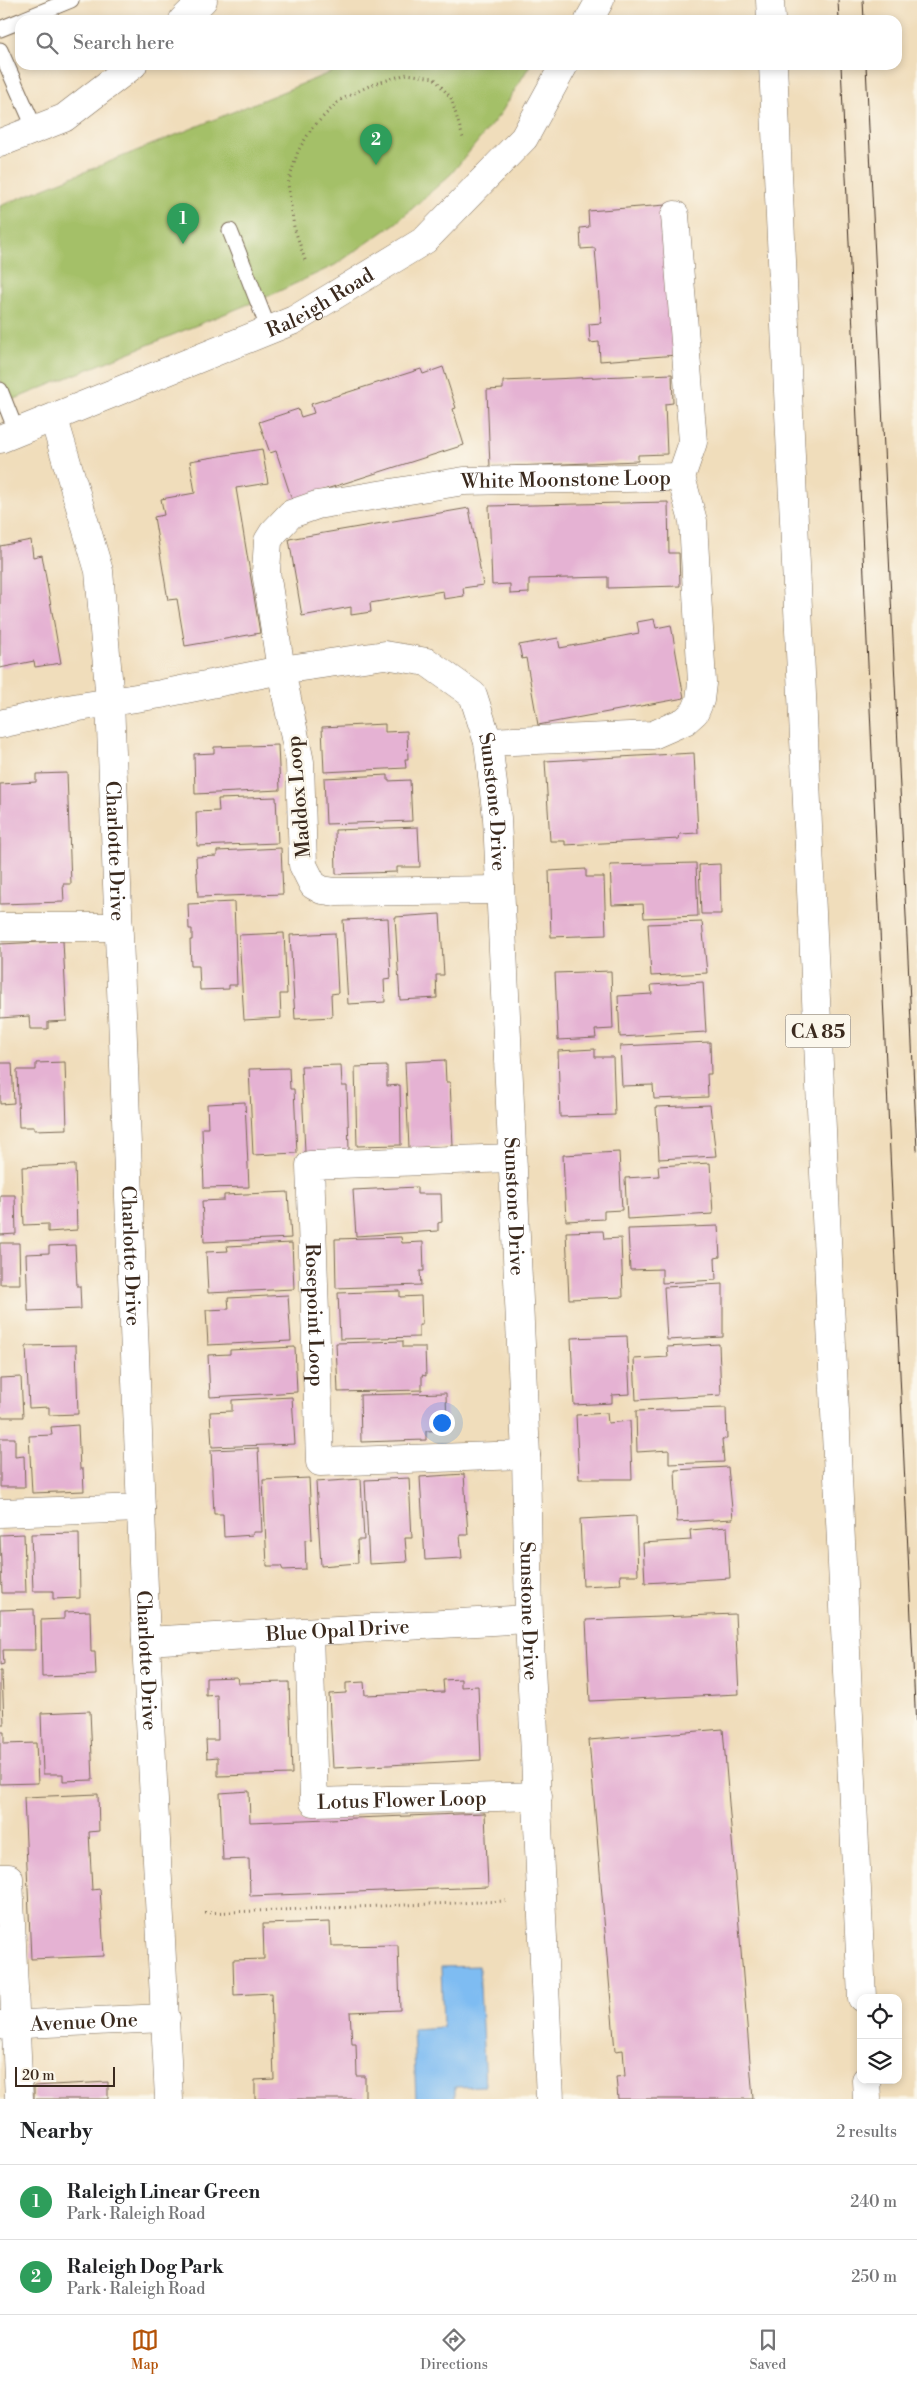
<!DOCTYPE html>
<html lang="en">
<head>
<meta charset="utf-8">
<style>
  :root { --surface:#fff; --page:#f6f6f6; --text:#202124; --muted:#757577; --line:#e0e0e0; --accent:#b45309 }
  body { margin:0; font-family:"Libre Bodoni",serif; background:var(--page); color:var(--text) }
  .controls { position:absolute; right:15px; bottom:15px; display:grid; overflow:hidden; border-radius:10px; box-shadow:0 2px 8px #0003 }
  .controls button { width:45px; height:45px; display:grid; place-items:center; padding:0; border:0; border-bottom:1px solid var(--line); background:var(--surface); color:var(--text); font:25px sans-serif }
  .scale { position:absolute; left:15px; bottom:12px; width:100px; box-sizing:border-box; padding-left:5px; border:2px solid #3b2a1e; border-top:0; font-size:14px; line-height:18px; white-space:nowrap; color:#3b2a1e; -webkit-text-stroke:4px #fbf7ec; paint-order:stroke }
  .you { position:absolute; left:441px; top:1422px; width:18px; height:18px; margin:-12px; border:4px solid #fff; border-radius:50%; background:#1a73e8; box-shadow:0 0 0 8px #1a73e833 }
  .badge { display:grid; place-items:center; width:32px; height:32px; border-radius:50%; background:var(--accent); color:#fff; font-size:16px; font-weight:700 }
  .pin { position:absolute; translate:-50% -41px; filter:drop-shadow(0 1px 2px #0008) }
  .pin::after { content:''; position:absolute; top:26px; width:18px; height:15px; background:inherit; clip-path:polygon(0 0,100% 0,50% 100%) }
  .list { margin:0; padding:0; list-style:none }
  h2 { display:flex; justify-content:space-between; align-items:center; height:65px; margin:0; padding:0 20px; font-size:21px }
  h2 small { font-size:16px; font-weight:400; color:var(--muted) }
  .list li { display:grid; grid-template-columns:32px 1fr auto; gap:15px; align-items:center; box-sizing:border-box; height:75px; padding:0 20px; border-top:1px solid var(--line) }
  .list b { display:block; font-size:19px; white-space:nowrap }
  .list p { margin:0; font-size:16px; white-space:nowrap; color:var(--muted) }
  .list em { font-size:16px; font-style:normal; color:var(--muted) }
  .icon { flex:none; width:28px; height:28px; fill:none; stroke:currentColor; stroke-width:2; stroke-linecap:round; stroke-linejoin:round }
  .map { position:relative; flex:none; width:917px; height:2099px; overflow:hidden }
  .search { position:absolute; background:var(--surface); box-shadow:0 2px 8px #0003; left:15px; right:15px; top:15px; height:55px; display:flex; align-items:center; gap:12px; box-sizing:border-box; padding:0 18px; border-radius:15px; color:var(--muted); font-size:19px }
  .sheet { height:215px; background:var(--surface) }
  nav { display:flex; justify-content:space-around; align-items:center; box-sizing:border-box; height:70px; border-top:1px solid var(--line); background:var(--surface); font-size:14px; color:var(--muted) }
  nav a { display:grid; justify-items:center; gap:2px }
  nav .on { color:var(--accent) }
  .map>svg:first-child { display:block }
  .green { fill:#a4c067; stroke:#707542 }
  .water { fill:#7ebcf2; stroke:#5c7388 }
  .building { fill:#e5b2d3 }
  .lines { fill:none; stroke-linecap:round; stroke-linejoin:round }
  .lane-casing { stroke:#7a6955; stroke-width:17 }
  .street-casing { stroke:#7a6955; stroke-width:29 }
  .secondary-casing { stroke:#7a6955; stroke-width:29 }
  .highway-casing { stroke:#7a6955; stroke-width:29 }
  .path { stroke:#7a6955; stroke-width:3; stroke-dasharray:1 4; stroke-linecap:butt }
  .lane { stroke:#fff; stroke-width:15 }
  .street { stroke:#fff; stroke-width:28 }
  .secondary { stroke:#fff; stroke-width:28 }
  .highway { stroke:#fff; stroke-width:28 }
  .tram { stroke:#3b2a1e; stroke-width:1 }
  .labels { text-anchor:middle; stroke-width:5; stroke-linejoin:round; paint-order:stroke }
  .shield { fill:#fbf7ec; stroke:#75685c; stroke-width:1 }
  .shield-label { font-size:19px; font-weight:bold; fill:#3b2a1e }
  .street-label { font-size:20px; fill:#3b2a1e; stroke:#fbf7ec }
</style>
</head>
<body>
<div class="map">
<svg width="917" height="2099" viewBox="0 0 917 2099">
  <rect width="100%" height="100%" fill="#fbf7ec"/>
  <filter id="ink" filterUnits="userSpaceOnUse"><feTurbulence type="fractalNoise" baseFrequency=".02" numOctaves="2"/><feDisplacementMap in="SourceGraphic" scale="10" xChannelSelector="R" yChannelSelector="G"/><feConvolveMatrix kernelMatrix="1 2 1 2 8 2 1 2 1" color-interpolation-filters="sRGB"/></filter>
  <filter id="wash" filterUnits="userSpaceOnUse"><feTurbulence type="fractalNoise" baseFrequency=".0096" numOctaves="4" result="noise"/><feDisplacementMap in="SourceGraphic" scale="20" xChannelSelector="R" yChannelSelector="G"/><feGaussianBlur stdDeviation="1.12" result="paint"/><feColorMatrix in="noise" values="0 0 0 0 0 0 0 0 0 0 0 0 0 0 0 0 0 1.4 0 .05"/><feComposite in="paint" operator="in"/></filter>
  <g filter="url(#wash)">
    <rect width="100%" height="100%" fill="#f0ddbb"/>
    <path class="green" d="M349 65H530L501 113 451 174 396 223 335 265 271 295 0 405V206Z"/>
    <path class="water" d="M479 1966 485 2086 455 2087V2099H416L413 2029 443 2027 441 1967Z"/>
    <g id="blocks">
      <g class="building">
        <path d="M666 205 677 355 600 361 599 342 590 343 589 324 601 323 595 248 581 249 580 228 589 227 588 211Z"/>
        <path d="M443 367 456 408 453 409 464 445 292 500 276 451 270 453 259 422 298 409 301 417 314 413 311 404 421 369 423 374Z"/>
        <path d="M672 374 673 403 665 404 667 454 638 455V461L490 467 487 390 503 389V381Z"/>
        <path d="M262 449 268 483 236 488 260 633 185 646 177 599 168 600 154 517 164 515 161 499 195 493 190 461Z"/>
        <path d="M668 502 669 553H679L680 586 608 588V577L529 579V593L510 594V584L492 585 489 506Z"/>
        <path d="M469 508 483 585 463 588 464 596 444 599 443 591 370 603 371 612 351 615V607L302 616 289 539Z"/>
        <path d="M31 540 33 557 42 555 61 663 35 667 34 661 0 668V546Z"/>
        <path d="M654 619 656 628 671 625 684 698 538 725 526 658 522 659 519 645 558 638 560 648 639 633 637 622Z"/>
        <path d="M385 724V732L407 731 408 759H405L406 768 324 772 322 727Z"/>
        <path d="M278 745 280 790 195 794 194 754 214 753V747Z"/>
        <path d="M694 753 698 833 680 834 679 839 565 845V841H550L545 761Z"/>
        <path d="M67 773 71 884H63L64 902 0 904V784L36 782V774Z"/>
        <path d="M388 775V781L410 780 412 821 326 824 324 778Z"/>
        <path d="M276 797 278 843 197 846 196 812 219 811 218 799Z"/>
        <path d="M418 827 420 867H397V872L336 874 335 830Z"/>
        <path d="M281 848 283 894 198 897 196 857 217 856V851Z"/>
        <path d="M696 863 698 916 644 918 643 904 612 905 610 865Z"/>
        <path d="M720 864 721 914H701L699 865Z"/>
        <path d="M586 869V877H604L606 935 551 937 549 871Z"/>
        <path d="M234 902 237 985H229V989L200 990 199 966H191L190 940H192V929H189L188 904Z"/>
        <path d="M440 914 444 975H436L437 998 400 1000 395 917Z"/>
        <path d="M388 918 391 978 384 979 385 1002 348 1004 343 920Z"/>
        <path d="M702 922 707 973 651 976 648 924Z"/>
        <path d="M284 933 287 994H280L281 1018 244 1020 239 935Z"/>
        <path d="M335 933 338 993 331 994 332 1017 295 1019 290 935Z"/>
        <path d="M63 941 67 1021 48 1022V1029H30L29 1016 0 1018V944Z"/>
        <path d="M611 971 613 1029 595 1030 596 1038 558 1040 555 973Z"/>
        <path d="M703 982 706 1032 620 1037 618 996 652 994 651 985Z"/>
        <path d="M710 1042 711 1074H707L708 1097 654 1099 653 1085 622 1086 620 1046Z"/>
        <path d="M595 1049V1057H613L615 1115 560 1117 558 1051Z"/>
        <path d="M445 1060 446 1082H450L453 1146 409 1148 405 1062Z"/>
        <path d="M65 1062 67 1129 34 1130V1127H19L17 1070H36V1063Z"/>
        <path d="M0 1063H12L14 1103 0 1104Z"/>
        <path d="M341 1065 342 1086H347L349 1150 305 1152 301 1066Z"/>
        <path d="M387 1066V1086L400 1085 401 1145 357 1146 355 1067Z"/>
        <path d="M289 1068 290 1089H294L297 1153 253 1155 249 1069Z"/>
        <path d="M245 1102 249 1187 204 1188 202 1128H208L207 1104Z"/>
        <path d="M710 1105 716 1156 659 1159 656 1107Z"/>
        <path d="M619 1152 622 1210 604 1211V1219L566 1221 563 1155Z"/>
        <path d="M710 1163 713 1214 627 1219 625 1178 659 1176 658 1166Z"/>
        <path d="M75 1165 77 1230 48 1232V1224L24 1225 22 1167Z"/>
        <path d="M417 1187V1194H441L442 1222 438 1223V1231L356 1236 353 1190Z"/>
        <path d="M288 1192 291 1238 204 1242 202 1201 224 1200V1195Z"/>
        <path d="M0 1195H15L16 1234 0 1235Z"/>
        <path d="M718 1226 720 1257 715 1258 716 1280 662 1283V1269L630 1270 628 1229Z"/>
        <path d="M603 1231 604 1239 621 1238 623 1297 569 1299 566 1232Z"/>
        <path d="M401 1237 402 1243 423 1242 424 1271H420L421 1285 336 1288 335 1239Z"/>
        <path d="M0 1243H19L20 1284H0Z"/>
        <path d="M292 1243 294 1289 208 1293 206 1252 228 1251 227 1246Z"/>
        <path d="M75 1245 77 1286H80L81 1309 28 1311 26 1254 49 1253V1246Z"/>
        <path d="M723 1284V1337L667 1340 664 1287Z"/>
        <path d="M400 1291V1297L421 1296 422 1325H419V1337L340 1339 338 1293Z"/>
        <path d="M288 1295 291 1341 208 1345 206 1310 229 1309 228 1298Z"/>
        <path d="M627 1336 630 1394 612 1395V1403L574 1405 571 1338Z"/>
        <path d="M403 1341V1347H425L426 1376 422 1375V1390L338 1392 336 1343Z"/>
        <path d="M719 1344 721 1395 636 1400 634 1359 668 1357 667 1347Z"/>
        <path d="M76 1345 78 1414 49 1415V1407L29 1408 26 1346Z"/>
        <path d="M295 1347 297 1392 210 1397 208 1355 230 1354V1350Z"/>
        <path d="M21 1377 23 1417H0V1378Z"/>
        <path d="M446 1393 447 1430 426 1431V1440L361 1442 360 1395Z"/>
        <path d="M292 1397 295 1444 212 1447 210 1412 232 1411V1400Z"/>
        <path d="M726 1408 727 1439H722L724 1462 669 1464V1450L637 1452 636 1411Z"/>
        <path d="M607 1413 608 1423 630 1421 632 1479H579L576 1415Z"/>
        <path d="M78 1425 80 1469H83L84 1491 32 1493 29 1436 52 1435 51 1427Z"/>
        <path d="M0 1438H15V1457L24 1456 25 1487H0Z"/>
        <path d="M258 1448 262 1532H253V1535L224 1537 223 1514H214L211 1450Z"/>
        <path d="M728 1467 733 1519 677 1522 675 1470Z"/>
        <path d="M464 1474 468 1535H460L462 1558 425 1560 420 1477Z"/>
        <path d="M309 1478 312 1539 305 1540 306 1569 283 1570 281 1566H267L263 1480Z"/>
        <path d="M409 1478 412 1538H405L407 1562 369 1564 365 1480Z"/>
        <path d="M361 1479 364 1540H357L358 1563 321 1566 316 1482Z"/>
        <path d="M636 1516 638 1575H620L621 1584 583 1586 580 1519Z"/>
        <path d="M727 1527 730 1578 645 1583 643 1543 691 1540 690 1530Z"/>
        <path d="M79 1533 80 1598 53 1599V1591H33L31 1534Z"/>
        <path d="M24 1534 26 1593H2L0 1535Z"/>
        <path d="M34 1609 35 1650H3L4 1664 0 1665V1610Z"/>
        <path d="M90 1611 91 1652H95L96 1675 42 1677 41 1620 64 1619V1612Z"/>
        <path d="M735 1614 739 1694 590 1701 586 1620Z"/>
        <path d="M0 1671H2L4 1724H0Z"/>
        <path d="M237 1677 238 1683 289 1682 292 1774 218 1776V1757L207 1758 206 1740H218L217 1695 206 1696V1678Z"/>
        <path d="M461 1679V1687L478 1686 481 1760 333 1768 329 1694 346 1693V1683L364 1682 365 1695 444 1692 443 1680Z"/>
        <path d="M90 1711 93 1780 63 1781V1774H43L41 1713Z"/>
        <path d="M723 1729 753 2099H618L616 2077 625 2076 623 2050 615 2051 589 1740Z"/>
        <path d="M0 1732H4V1744L36 1743 38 1783 0 1784Z"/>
        <path d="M249 1791 250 1822 485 1813 488 1887 250 1896 249 1859 223 1860 220 1793Z"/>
        <path d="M98 1794 99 1831 89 1832 92 1890 100 1889 104 1956 31 1959 24 1797Z"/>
        <path d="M330 1922 331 1946 398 1945 400 2010 350 2012 352 2044H356L357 2076H365V2099H255V2080L274 2079 271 1993 234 1995 233 1960 264 1959 263 1924Z"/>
        <path d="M108 2082V2099H34V2086Z"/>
      </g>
    </g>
  </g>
  <g filter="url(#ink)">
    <use href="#blocks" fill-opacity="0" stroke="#7a6955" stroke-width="1"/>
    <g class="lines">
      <g class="lane-casing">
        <g id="lane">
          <path d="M22 20 71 0"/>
          <path d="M0 29 20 21"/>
          <path d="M0 50 35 129"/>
          <path d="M230 231 269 330"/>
          <path d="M0 390 17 433"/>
        </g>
      </g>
      <g class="street-casing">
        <g id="street">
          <path d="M675 215 693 442 681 477"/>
          <path id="s1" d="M0 724 67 709 161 694 281 670 385 655 427 662 473 695 488 742 497 818 526 1455 529 1619 550 2099"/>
          <path d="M488 742 653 735 685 721 695 712 700 700 702 683 693 521 681 477"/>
          <path id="s2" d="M500 890 336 892 322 890 313 885 303 865 300 762 281 670 266 572 268 541 273 533 291 514 317 505 464 481 681 477"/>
          <path d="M0 927H119"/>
          <path id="s3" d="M512 1158 310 1165 320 1462 526 1455"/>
          <path d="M0 1513 141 1508"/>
          <path id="s4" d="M309 1632 314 1802 538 1796"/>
          <path id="s5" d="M146 1641 529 1619"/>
          <path d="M0 1878H9L19 2099"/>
          <path id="s6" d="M0 2025 166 2018"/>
        </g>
      </g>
      <g class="secondary-casing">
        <g id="secondary">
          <path d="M183 20 203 0"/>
          <path d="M589 20 600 0"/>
          <path d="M0 143 64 118 133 65"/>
          <path id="s7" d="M54 419 99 571 110 701 146 1641 169 2099"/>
          <path id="s8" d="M0 439 294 320 425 240 524 138 564 65"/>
        </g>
      </g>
      <g class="highway-casing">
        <g id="highway">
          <path d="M770 0 771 20"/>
          <path d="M773 65 862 1998"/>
          <path d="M866 2080 867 2099"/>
        </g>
      </g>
      <g class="path">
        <path d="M305 260 294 227 288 184 298 151 312 128 340 100 371 85 407 74 434 78 451 98 463 138"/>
        <path d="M205 1913 506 1901"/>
      </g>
      <use href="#lane" class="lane"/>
      <use href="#street" class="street"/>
      <use href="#secondary" class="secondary"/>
      <use href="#highway" class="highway"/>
      <g class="tram">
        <path d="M838 0 839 20"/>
        <path d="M863 0 864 20"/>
        <path d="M841 65 917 1751"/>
        <path d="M866 65 917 1150"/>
      </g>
    </g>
  </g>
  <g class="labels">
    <rect class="shield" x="785.5" y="1014.5" width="65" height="33" rx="4"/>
    <g class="shield-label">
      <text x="818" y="1038">CA 85</text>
    </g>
    <g class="street-label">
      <text dy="7" stroke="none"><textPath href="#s8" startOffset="348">Raleigh Road</textPath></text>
      <text dy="7" stroke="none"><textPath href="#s2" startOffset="852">White Moonstone Loop</textPath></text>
      <text transform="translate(298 797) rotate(-95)" y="7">Maddox Loop</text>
      <text dy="7" stroke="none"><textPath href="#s1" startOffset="600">Sunstone Drive</textPath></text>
      <text dy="7" stroke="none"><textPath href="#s7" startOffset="439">Charlotte Drive</textPath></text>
      <text dy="7" stroke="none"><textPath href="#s1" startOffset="1005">Sunstone Drive</textPath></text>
      <text dy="7" stroke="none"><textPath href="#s7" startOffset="844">Charlotte Drive</textPath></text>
      <text dy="7" stroke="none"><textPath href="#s3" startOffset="352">Rosepoint Loop</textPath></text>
      <text dy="7" stroke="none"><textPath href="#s1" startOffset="1410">Sunstone Drive</textPath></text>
      <text dy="7" stroke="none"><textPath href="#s5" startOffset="192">Blue Opal Drive</textPath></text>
      <text dy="7" stroke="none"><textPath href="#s7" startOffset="1249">Charlotte Drive</textPath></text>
      <text dy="7" stroke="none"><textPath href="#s4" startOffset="258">Lotus Flower Loop</textPath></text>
      <text dy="7" stroke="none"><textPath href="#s6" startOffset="84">Avenue One</textPath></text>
    </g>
  </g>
</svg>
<div class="controls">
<button><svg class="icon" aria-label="locate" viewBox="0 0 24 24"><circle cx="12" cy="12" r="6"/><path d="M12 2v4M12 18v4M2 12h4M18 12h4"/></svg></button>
<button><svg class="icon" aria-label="layers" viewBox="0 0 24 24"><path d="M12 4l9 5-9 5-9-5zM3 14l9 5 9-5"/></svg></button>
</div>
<div class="scale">20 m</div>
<div class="you"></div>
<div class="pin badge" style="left:183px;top:244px;background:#2e9e5b">1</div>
<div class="pin badge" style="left:376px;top:165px;background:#2e9e5b">2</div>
<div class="search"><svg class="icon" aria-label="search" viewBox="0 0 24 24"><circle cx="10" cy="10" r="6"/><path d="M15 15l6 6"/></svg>Search here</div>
</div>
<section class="sheet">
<h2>Nearby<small>2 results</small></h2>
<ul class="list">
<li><span class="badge" style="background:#2e9e5b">1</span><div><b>Raleigh Linear Green</b><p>Park · Raleigh Road</p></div><em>240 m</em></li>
<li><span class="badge" style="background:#2e9e5b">2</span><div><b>Raleigh Dog Park</b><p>Park · Raleigh Road</p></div><em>250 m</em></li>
</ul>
</section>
<nav>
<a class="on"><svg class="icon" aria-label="map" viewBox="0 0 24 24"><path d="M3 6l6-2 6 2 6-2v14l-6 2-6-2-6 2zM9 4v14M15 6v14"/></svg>Map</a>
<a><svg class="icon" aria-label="directions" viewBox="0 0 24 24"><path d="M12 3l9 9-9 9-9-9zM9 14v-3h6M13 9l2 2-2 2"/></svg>Directions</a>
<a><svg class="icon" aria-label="saved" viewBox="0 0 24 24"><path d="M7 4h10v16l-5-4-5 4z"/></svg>Saved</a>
</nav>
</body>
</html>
